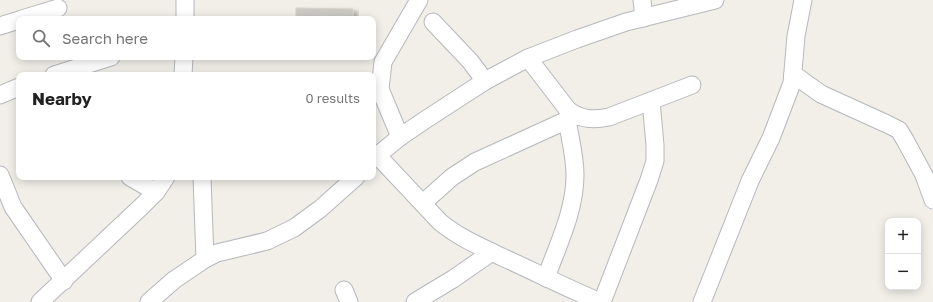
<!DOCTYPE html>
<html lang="en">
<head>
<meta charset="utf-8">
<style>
  :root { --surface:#fff; --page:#f2f2f2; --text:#222; --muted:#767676; --line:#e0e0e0 }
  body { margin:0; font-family:"Golos Text",sans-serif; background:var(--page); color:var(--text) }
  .controls { position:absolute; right:12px; bottom:12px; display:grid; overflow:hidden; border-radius:8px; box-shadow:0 2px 10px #0003 }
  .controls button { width:36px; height:36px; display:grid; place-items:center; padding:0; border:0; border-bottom:1px solid var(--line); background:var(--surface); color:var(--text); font:20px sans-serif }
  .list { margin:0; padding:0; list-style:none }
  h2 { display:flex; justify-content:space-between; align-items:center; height:52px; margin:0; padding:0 16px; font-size:17px }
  h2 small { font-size:13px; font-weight:400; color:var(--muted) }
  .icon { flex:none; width:22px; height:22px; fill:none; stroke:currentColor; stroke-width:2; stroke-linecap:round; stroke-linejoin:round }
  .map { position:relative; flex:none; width:933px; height:302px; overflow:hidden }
  .search { position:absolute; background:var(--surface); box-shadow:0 2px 10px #0003; left:16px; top:16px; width:360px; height:44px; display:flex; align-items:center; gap:10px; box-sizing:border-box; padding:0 14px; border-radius:8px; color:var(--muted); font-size:15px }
  .panel { position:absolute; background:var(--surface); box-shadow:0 2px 10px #0003; left:16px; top:72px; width:360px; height:108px; border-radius:8px }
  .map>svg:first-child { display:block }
  .building { fill:#cccac5; stroke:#d6d1c6; filter:url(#shadow) }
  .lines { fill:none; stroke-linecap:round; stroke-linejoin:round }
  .minor-casing { stroke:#b5b8bc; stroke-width:19 }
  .minor { stroke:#fff; stroke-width:17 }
</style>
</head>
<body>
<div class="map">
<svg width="933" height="302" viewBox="0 0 933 302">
  <defs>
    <filter id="shadow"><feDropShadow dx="4.5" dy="2.5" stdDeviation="2" flood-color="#0004"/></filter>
  </defs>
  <rect width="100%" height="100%" fill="#f1efe8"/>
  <path class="building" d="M296 8 353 9V19H296Z"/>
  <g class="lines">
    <g class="minor-casing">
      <g id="minor">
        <path d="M185 0V19"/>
        <path d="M642 0 644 18"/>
        <path d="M22 19 58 8"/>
        <path d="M433 22 470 61 485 81"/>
        <path d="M0 26 19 20"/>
        <path d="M528 58 568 110C581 120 594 120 609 117L692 85"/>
        <path d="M793 74 821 94 887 124 899 130 905 140 924 175 933 200"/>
        <path d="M54 75 111 57"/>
        <path d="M183 75 184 57"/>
        <path d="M0 95 19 87"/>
        <path d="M400 137 380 89 383 62 419 0"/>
        <path d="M377 155 440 222C458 237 481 247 502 257 535 272 567 288 600 302"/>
        <path d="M373 159 400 137 425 120 485 81 528 58 577 39 626 22 715 0"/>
        <path d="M0 175 13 207 64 281"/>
        <path d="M130 177 156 192"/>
        <path d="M202 177 205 259"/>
        <path d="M423 203 452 177 475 162 576 116"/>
        <path d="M546 278C558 244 575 211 575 175 575 156 570 138 567 120"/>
        <path d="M344 290 349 302"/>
        <path d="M40 302 142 206 156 192 166 177"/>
        <path d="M149 302 174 280 205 259 217 253 267 241 294 228 320 209 356 177"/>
        <path d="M415 302 453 279 492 252"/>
        <path d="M602 302 649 180 655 161V145L651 101"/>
        <path d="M702 302 750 181 771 138 792 83 796 36 803 0"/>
      </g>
    </g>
    <use href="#minor" class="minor"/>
  </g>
</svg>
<div class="controls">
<button>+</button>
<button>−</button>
</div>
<div class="search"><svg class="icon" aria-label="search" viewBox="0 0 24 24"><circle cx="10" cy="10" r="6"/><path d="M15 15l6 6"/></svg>Search here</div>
<section class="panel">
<h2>Nearby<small>0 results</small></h2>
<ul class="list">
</ul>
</section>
</div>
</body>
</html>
